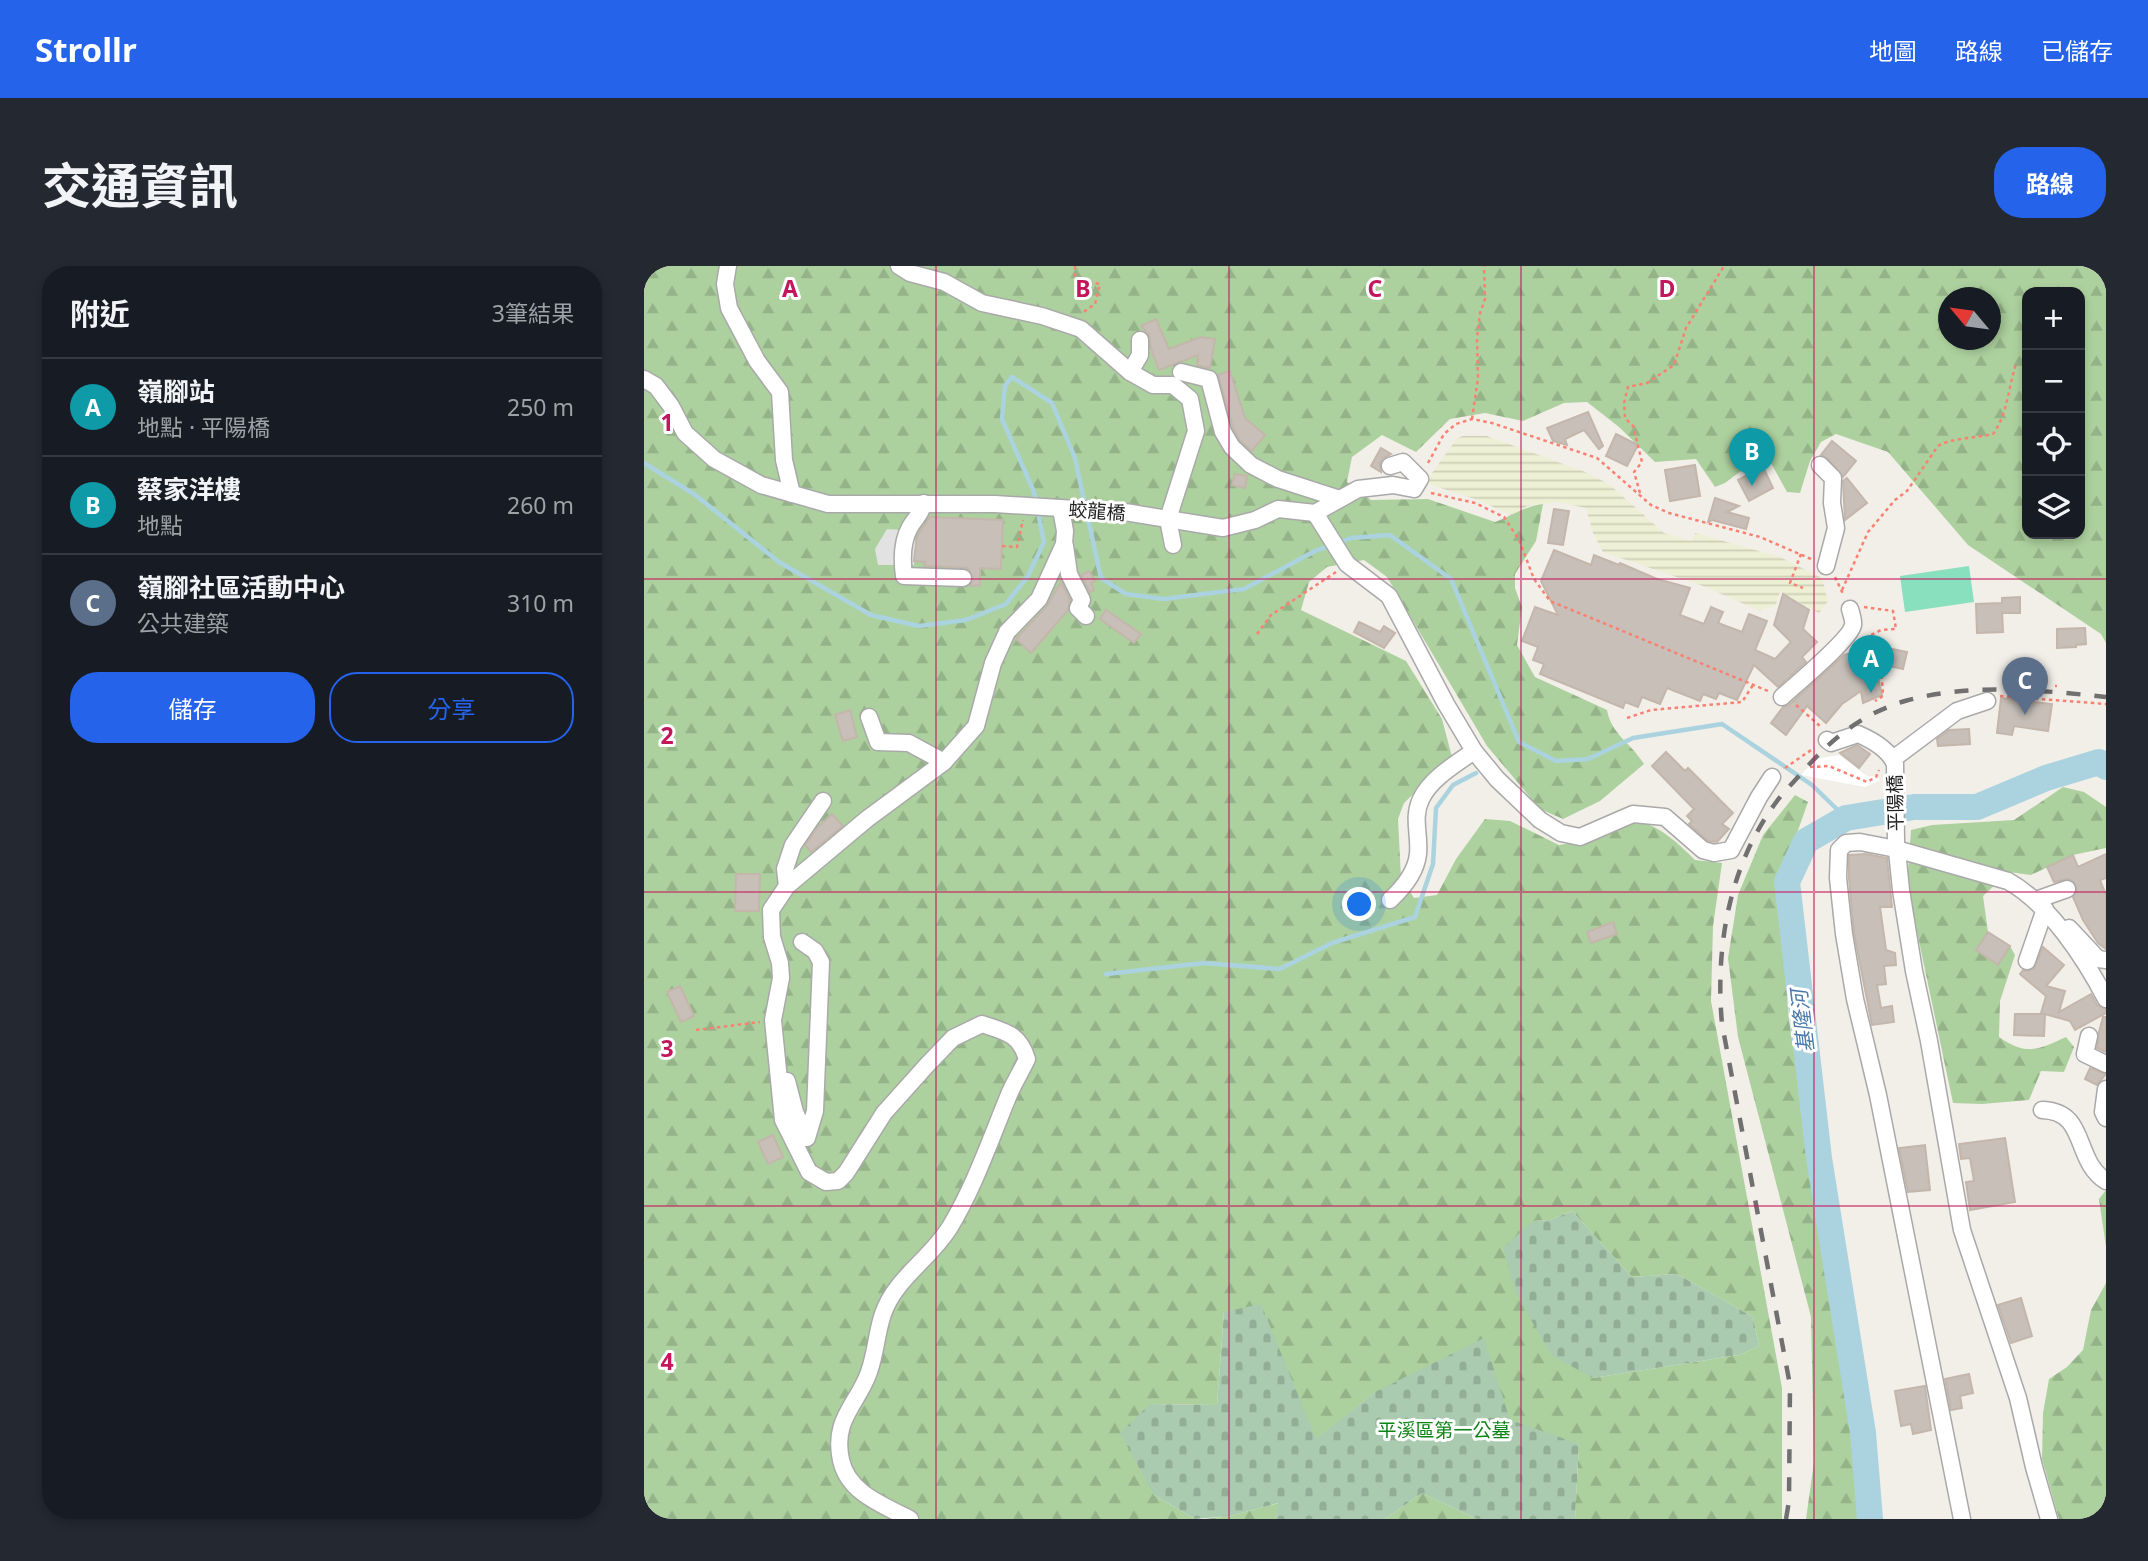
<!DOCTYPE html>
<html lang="zh-TW">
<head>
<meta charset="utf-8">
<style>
  :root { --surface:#171b24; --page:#242831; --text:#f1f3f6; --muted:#9ea1a6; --line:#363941; --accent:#2563eb }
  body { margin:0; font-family:"Noto Sans","Noto Sans TC",sans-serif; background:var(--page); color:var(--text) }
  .controls { position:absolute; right:21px; top:21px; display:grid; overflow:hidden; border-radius:14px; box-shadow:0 4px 10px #0003 }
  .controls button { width:63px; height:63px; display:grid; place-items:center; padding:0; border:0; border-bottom:2px solid var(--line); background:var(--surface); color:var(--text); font:35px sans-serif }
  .compass { position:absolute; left:1294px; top:21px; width:63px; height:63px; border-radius:50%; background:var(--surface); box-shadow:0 4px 10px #0003; rotate:299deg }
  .you { position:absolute; left:716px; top:639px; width:24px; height:24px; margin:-18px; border:5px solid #fff; border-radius:50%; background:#1a73e8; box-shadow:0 0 0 10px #1a73e833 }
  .badge { display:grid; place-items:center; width:46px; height:46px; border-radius:50%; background:var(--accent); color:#fff; font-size:23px; font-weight:700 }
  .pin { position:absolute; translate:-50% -58px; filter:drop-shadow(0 2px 4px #0008) }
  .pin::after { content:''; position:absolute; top:37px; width:24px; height:21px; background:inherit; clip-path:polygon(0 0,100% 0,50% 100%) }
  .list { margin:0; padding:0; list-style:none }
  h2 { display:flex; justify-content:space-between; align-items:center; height:91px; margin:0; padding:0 28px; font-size:30px }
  h2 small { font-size:23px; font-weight:400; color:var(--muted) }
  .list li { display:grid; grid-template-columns:46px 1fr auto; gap:21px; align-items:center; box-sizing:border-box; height:98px; padding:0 28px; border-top:2px solid var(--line) }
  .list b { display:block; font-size:26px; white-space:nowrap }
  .list p { margin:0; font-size:23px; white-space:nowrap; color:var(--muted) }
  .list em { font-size:23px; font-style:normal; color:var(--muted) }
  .actions { display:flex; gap:14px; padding:21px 28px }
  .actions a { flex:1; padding:16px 0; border:2px solid var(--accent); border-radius:28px; text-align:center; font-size:24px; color:var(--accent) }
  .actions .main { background:var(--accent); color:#fff }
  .icon { flex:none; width:38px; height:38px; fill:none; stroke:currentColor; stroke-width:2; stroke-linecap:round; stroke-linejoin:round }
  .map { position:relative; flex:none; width:1462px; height:1253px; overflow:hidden; border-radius:28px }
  header { display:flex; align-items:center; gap:42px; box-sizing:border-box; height:98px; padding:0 35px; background:var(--accent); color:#fff }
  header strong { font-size:33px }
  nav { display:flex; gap:38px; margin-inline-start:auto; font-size:24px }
  .intro { display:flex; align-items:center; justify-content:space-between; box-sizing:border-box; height:168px; padding:0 42px }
  h1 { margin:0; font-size:49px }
  .button { padding:18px 32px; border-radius:28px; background:var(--accent); color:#fff; font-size:24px; font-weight:700 }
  main { display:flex; gap:42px; padding:0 42px }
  aside { flex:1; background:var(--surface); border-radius:28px; box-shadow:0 4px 10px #0003 }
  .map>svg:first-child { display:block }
  .farmland { fill:url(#farmland-rules) }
  .forest { fill:url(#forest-firs); fill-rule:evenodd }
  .cemetery { fill:url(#cemetery-stones) }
  .pitch { fill:#88e0be }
  .parking { fill:#e2e2e2 }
  .pier { fill:#fff }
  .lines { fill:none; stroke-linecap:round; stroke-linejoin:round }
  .stream { stroke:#aad3df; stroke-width:4.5 }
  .river { stroke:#aad3df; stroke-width:26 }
  .building { fill:#c7bfb8; stroke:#c4b6ab; stroke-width:2 }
  .minor-casing { stroke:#a9a9a9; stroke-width:19 }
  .path { stroke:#fa8072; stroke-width:2.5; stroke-dasharray:3.5 3.5; stroke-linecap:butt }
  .minor { stroke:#fff; stroke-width:16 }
  .rail { stroke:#707070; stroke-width:4.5; stroke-dasharray:14 14; stroke-linecap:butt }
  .grid { fill:none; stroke:#c2185b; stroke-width:2; stroke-opacity:0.55 }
  .labels { text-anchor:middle; stroke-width:6; stroke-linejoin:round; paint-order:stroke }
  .street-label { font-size:19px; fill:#222; stroke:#fff }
  .park-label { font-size:19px; fill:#0c8416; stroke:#fff }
  .water-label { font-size:21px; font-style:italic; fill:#4a7aab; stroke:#fff }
  .grid-label { font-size:23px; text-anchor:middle; font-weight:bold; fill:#c2185b; stroke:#fff; stroke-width:6; stroke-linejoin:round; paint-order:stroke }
</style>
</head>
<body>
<header>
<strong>Strollr</strong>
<nav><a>地圖</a><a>路線</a><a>已儲存</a></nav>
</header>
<div class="intro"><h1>交通資訊</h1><a class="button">路線</a></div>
<main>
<aside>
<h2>附近<small>3筆結果</small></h2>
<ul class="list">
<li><span class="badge" style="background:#0f9aa8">A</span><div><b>嶺腳站</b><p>地點 · 平陽橋</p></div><em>250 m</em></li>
<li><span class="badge" style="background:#0f9aa8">B</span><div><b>蔡家洋樓</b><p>地點</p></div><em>260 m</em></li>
<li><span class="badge" style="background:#5c6f8a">C</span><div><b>嶺腳社區活動中心</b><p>公共建築</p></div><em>310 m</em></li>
</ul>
<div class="actions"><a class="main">儲存</a><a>分享</a></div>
</aside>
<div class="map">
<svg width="1462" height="1253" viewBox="0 0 1462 1253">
  <defs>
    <pattern id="farmland-rules" width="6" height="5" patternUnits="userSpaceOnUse" patternTransform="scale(1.75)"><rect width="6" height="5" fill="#eef0d5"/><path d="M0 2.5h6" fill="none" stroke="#ccceb7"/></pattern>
    <pattern id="forest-firs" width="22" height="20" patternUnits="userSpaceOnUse" patternTransform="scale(1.75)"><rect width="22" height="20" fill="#add19e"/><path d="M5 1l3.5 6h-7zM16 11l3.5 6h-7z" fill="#95b388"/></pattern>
    <pattern id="cemetery-stones" width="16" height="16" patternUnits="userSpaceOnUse" patternTransform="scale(1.75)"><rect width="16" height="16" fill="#aacbaf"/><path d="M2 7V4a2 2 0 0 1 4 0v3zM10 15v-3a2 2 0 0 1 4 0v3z" fill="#92ae96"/></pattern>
  </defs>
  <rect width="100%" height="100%" fill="#f2efe9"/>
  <path class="farmland" d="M819 170H843L941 206 965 218 1020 267 1048 275 1051 267 1136 291 1178 312 1184 335 1175 347 1136 326 1132 338 1116 345 1059 320 959 286 949 267 942 242 913 236 883 240 869 250 834 234 781 217 813 172Z"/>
  <g class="forest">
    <path d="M0 0H1462V377L1457 368 1324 279 1244 186 1192 168 1177 176 1166 195 1156 227 1143 226 1127 197 1110 195 1081 217 1071 221 1052 193 1011 196 975 161 943 136 920 137 879 155 841 147 806 153 772 186 738 169 708 191 703 216 727 234 784 233 851 256C868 250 881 240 899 238L892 275 871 308V322L878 341 873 379 891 411 963 444C967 468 987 477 1000 498L956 535 919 553 896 543 843 480 743 311 720 294 683 301 665 316 657 344 762 395 798 453 808 491 760 537 754 553 757 612 770 632 793 629 812 593 841 553 866 555 915 579 947 574 994 554C1019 563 1033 576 1051 594L1078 597 1069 660 1067 735 1138 1122V1253H931L935 1178 731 1126 672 1174 580 1046 573 1139 506 1138 510 1229 551 1253H0ZM1383 26H1436V268H1383ZM1304 32H1346V74H1304ZM928 945 988 1011 1033 1008 1109 1051 1115 1080 1095 1089 949 1112 889 955 906 954Z"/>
    <path d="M1419 521 1440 526 1462 541V582L1429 589 1387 609 1365 606 1339 630 1344 666 1332 684 1353 698 1366 680 1371 689 1356 735 1355 771C1382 790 1394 784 1422 771L1430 781 1420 806 1397 805 1385 834 1338 838 1309 837 1263 618 1267 564 1288 559 1370 554Z"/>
    <path d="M1151 529 1164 536 1134 621 1145 754 1214 1193 1218 1253H1162L1170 1196 1167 1051 1094 771 1084 692 1094 629 1119 569Z"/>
    <path d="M1462 924V981L1455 933Z"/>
    <path d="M1462 1017V1253H1415L1398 1193 1399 1147 1405 1113 1423 1101 1439 1084 1447 1044Z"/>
    <path d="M778 1227 833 1253H741Z"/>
    <path d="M635 1237 632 1253H560L586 1250Z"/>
  </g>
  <g class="cemetery">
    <path d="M928 945 988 1011 1033 1008 1109 1051 1115 1080 1095 1089 949 1112 907 1089 872 1027 859 982 889 955 906 954Z"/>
    <path d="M617 1038 672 1173 731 1126 840 1072 866 1154 935 1178 931 1253H833L778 1227 741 1253H632L634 1237 586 1250 551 1253 510 1229 476 1167 506 1138 573 1139 580 1046Z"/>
  </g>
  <path class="pitch" d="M1325 300 1330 336 1261 346 1256 310Z"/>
  <path class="parking" d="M272 258 270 299H234L231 283 243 263 260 264Z"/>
  <path class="pier" d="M1195 489 1223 510H1230L1237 514 1221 521 1157 509 1172 493Z"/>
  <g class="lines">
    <g class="stream">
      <path d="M0 197 50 228 135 296 227 349 275 360 322 354 362 338 384 310 400 276 390 226 358 153 361 120 368 111 408 137 431 192 441 239"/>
      <path d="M443 248 457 312 482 328 520 333 600 323 671 285 707 272 746 269 807 313 875 476 912 495 944 493 989 472 1078 458 1168 519 1202 552"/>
      <path d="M462 708 560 697 636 703 688 677 771 651 789 598 792 542 809 519 832 507"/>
    </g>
    <path class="river" d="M1226 1253 1219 1167 1175 892 1143 616 1162 575 1202 552 1270 541H1333L1402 512 1455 496 1462 501"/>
  </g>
  <g class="building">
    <path d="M512 53 525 83 557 71 571 73 566 102 553 99 554 89 515 104 507 83 505 69 497 60Z"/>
    <path d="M586 105 601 152 621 169 608 185 596 174 589 162 574 109Z"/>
    <path d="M944 146 959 180 955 183 940 164 921 173 923 179 909 175 903 162Z"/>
    <path d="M972 168 994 179 983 200 962 190Z"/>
    <path d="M1188 175 1212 195 1199 211 1183 192 1177 189Z"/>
    <path d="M737 182 747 188 738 193 736 198 737 206 727 200Z"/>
    <path d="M1051 199 1056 230 1026 235 1021 204Z"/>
    <path d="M1119 201 1129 222 1105 235 1094 214Z"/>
    <path d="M591 208 603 210 601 222 588 219Z"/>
    <path d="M1203 212 1223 237 1201 254 1199 215Z"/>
    <path d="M1071 232 1095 240 1083 246 1105 252 1102 263 1068 254 1064 256Z"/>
    <path d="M910 243 925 245 919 279 904 277Z"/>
    <path d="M286 251 359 254 357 303 336 302V319L326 320 329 312 324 302 280 300 281 296 270 295 273 270Z"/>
    <path d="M910 284 947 299 950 289 975 299 976 297 1013 313 1046 322 1036 349 1060 358 1067 341 1079 346 1074 357 1098 366 1105 348 1123 355 1111 384 1131 393 1147 376 1130 359 1139 328 1165 344 1159 363 1173 376 1158 391 1162 396 1134 421 1110 399 1093 434 1075 427 1072 433 1059 428 1056 435 1023 422 1016 438 998 431 994 441 981 436 979 442 896 408 900 398 889 394 894 381 878 375 891 341 914 349 897 315Z"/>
    <path d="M445 305 451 315 447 317 450 324 446 326 437 309Z"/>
    <path d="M417 316 426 334 424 344 387 387 372 373 403 340Z"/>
    <path d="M1376 331V347H1358V345L1359 366 1333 367 1332 338 1358 337V332Z"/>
    <path d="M462 344 497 368 490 377 456 353Z"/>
    <path d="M715 356 736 366 740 360 751 367 740 382 710 366Z"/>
    <path d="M1441 362 1442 378 1432 379V381L1413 382V363Z"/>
    <path d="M1248 383 1263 386 1259 403 1245 400Z"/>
    <path d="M1207 387 1210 398 1229 392 1238 429 1219 437 1217 425 1198 438 1182 457 1163 440 1142 469 1127 457 1139 441 1145 439 1200 389Z"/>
    <path d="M1357 432 1408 438 1404 465 1370 460 1368 469 1353 467Z"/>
    <path d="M206 444 213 471 199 475 191 449Z"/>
    <path d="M1325 463 1326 478 1294 480 1293 473 1305 464Z"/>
    <path d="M1213 479 1226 488 1215 502 1196 487Z"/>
    <path d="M1022 486 1041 505 1044 502 1089 547 1078 558 1085 563 1073 576 1064 575 1045 558 1048 555 1043 550 1050 543 1008 500Z"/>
    <path d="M188 548 199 560 167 586 161 579 173 562Z"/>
    <path d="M1222 588 1243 592 1248 641H1236L1242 684 1251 687 1252 699 1240 700 1242 718 1233 719 1237 742 1248 740 1250 756 1228 759 1210 667 1205 612V589Z"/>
    <path d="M1462 588V612L1456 614 1462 629V683L1454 677 1439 654 1429 631 1433 624 1430 616 1424 613 1410 616 1403 601 1429 589 1434 601Z"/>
    <path d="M92 608H116L115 645H91Z"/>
    <path d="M969 656 973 668 947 677 943 666Z"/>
    <path d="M1344 666 1366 680 1354 699 1332 684Z"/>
    <path d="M1399 681 1420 699 1402 720 1421 725 1415 746 1447 728 1453 739 1462 743V747L1431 764 1426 755 1397 747 1402 730 1376 708 1379 704 1384 705 1390 702Z"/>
    <path d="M36 720 50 750 37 756 23 726Z"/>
    <path d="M1371 748H1401L1400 770 1370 769Z"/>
    <path d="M1459 751H1462V786L1453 782 1455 766Z"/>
    <path d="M1446 802 1462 808 1453 819 1441 813Z"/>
    <path d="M129 869 139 891 124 898 114 876Z"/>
    <path d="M1361 872 1371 936 1326 944 1322 916 1330 915 1326 892 1317 893 1315 878Z"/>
    <path d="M1281 879 1286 924 1264 926 1255 882Z"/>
    <path d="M1377 1032 1388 1070 1367 1077 1354 1039Z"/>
    <path d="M1325 1108 1329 1127 1316 1130 1318 1142 1307 1144 1301 1113Z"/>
    <path d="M1281 1120 1287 1164 1269 1168 1267 1158 1257 1160 1251 1125Z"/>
  </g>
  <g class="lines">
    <g class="minor-casing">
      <g id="minor">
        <path d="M84 0 81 18 85 42 113 95 136 126 140 194 148 228"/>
        <path d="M255 0 266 7 300 16 338 37 398 50 437 63 486 106 509 119H529L546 133 552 165 524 253 529 279"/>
        <path d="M486 106 496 89V74"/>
        <path d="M537 106 565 113 579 166 588 181 607 199 634 213 696 233"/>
        <path d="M0 113 12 120 27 140 41 167 70 193 117 219 184 238H351L481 246 579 262 611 254 634 243 671 247 714 223 749 219 770 223 776 213 759 196 746 200"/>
        <path d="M1176 199 1189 212 1188 237 1192 262 1182 300"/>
        <path d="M280 237C275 252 273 249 266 261 258 275 258 295 260 310L319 312"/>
        <path d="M671 247 703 298 745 330 802 438 830 485 853 513 896 554 917 567 936 571 989 548 1021 551 1059 584 1070 587 1087 584 1115 531 1128 511"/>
        <path d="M421 280 425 308 438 334 434 342 442 350"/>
        <path d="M1138 431C1151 419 1206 374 1209 359 1210 355 1207 347 1206 343"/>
        <path d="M225 451 234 476 265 477 300 496"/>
        <path d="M1183 474 1187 477 1214 468C1228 474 1245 484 1251 498L1252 575 1257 624 1270 705 1285 775 1318 964 1374 1132 1390 1201 1405 1253"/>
        <path d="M1249 493 1313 445 1343 435"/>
        <path d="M143 620 141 603 149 579 179 535"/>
        <path d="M746 634C759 622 772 607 774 588 776 568 768 552 777 533 787 512 812 498 830 485"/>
        <path d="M1392 634 1423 623"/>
        <path d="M1425 662 1454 693 1462 694"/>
        <path d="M1383 695 1401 643"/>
        <path d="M1445 770 1441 788 1462 798"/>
        <path d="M143 815 151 846 163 872 171 845 177 696 171 685 158 676"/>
        <path d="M1462 823 1459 846 1462 852"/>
        <path d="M1398 844C1444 845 1429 894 1462 915"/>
        <path d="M266 1253C239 1239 204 1227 197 1194 188 1153 214 1138 225 1106 236 1074 231 1050 254 1021 270 1000 291 985 306 961 330 921 346 875 364 831 369 818 377 806 383 793 375 767 361 766 338 758L309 772 283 799 240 847 202 907 194 915 182 916 165 906 139 854 129 754 137 712 136 697 128 671 127 644 143 620 223 553 300 496 332 460 349 397 363 366 395 333 420 278 421 265 417 243"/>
        <path d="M1318 1253 1234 829 1211 733 1200 668 1194 612 1195 584 1202 577 1216 576 1252 583 1364 615C1405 638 1440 691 1462 733"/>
      </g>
    </g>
    <g class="path">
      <path d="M431 0V14L456 18 451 38 438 47"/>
      <path d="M828 153 834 112 833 72 836 47 841 33 840 0"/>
      <path d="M784 197 800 168 812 158 828 153 848 157 953 192 1007 239 1025 247 1116 271 1167 293"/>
      <path d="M787 227 831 237 860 251 875 274 890 313 906 335 1124 425"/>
      <path d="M996 227 990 206 998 196 989 160 981 152 980 137 984 121 1003 117 1030 99 1042 62 1080 0"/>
      <path d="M358 280 373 281 379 254"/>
      <path d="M1157 288 1146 317 1159 322"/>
      <path d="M1191 311 1200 330"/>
      <path d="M1198 324 1224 266 1251 234 1263 225 1294 180C1307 172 1333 172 1349 168 1364 147 1364 122 1372 98"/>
      <path d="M1220 341 1249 345 1252 363 1237 364 1225 370"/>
      <path d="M613 368 627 349 692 306"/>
      <path d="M1224 370C1236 388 1238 408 1239 430L1231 435"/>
      <path d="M1411 420H1413"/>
      <path d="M1356 430 1462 438"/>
      <path d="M1152 439 1176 460"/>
      <path d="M983 452 1007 444 1098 436 1109 419"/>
      <path d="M1166 501 1185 500 1223 516 1232 511 1235 504"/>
      <path d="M1141 502 1170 482"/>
      <path d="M52 764 116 756"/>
    </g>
    <use href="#minor" class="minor"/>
    <path class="rail" d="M1142 1253 1145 1235 1146 1119 1078 758C1071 681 1085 599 1133 535 1141 524 1152 514 1161 503 1190 471 1218 448 1261 435 1325 417 1396 424 1462 431"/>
  </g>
  <path class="grid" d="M292 0V1253M585 0V1253M877 0V1253M1170 0V1253M0 313H1462M0 626H1462M0 940H1462"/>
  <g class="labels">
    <g class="street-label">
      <text transform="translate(453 245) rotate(4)" y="7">蛟龍橋</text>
      <text transform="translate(1251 537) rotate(-91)" y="7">平陽橋</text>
    </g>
    <g class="park-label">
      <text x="800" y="1171">平溪區第一公墓</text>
    </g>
    <g class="water-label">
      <text transform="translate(1159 755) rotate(-97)" y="7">基隆河</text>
    </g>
  </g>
  <g class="grid-label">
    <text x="146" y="31">A</text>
    <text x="439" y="31">B</text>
    <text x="731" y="31">C</text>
    <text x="1023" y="31">D</text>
    <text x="23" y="165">1</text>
    <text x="23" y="478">2</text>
    <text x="23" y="791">3</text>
    <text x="23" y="1104">4</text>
  </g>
</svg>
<div class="controls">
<button>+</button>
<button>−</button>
<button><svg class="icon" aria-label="locate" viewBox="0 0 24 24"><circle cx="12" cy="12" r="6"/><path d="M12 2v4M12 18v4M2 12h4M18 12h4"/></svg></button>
<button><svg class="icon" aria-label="layers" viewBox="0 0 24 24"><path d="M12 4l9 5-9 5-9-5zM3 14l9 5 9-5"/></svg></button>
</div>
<svg class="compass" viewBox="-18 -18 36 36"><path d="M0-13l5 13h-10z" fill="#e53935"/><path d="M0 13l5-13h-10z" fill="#9ea1a6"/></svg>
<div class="you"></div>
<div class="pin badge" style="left:1227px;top:427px;background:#0f9aa8">A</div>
<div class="pin badge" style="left:1108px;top:220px;background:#0f9aa8">B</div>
<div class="pin badge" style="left:1381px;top:449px;background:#5c6f8a">C</div>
</div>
</main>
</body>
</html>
